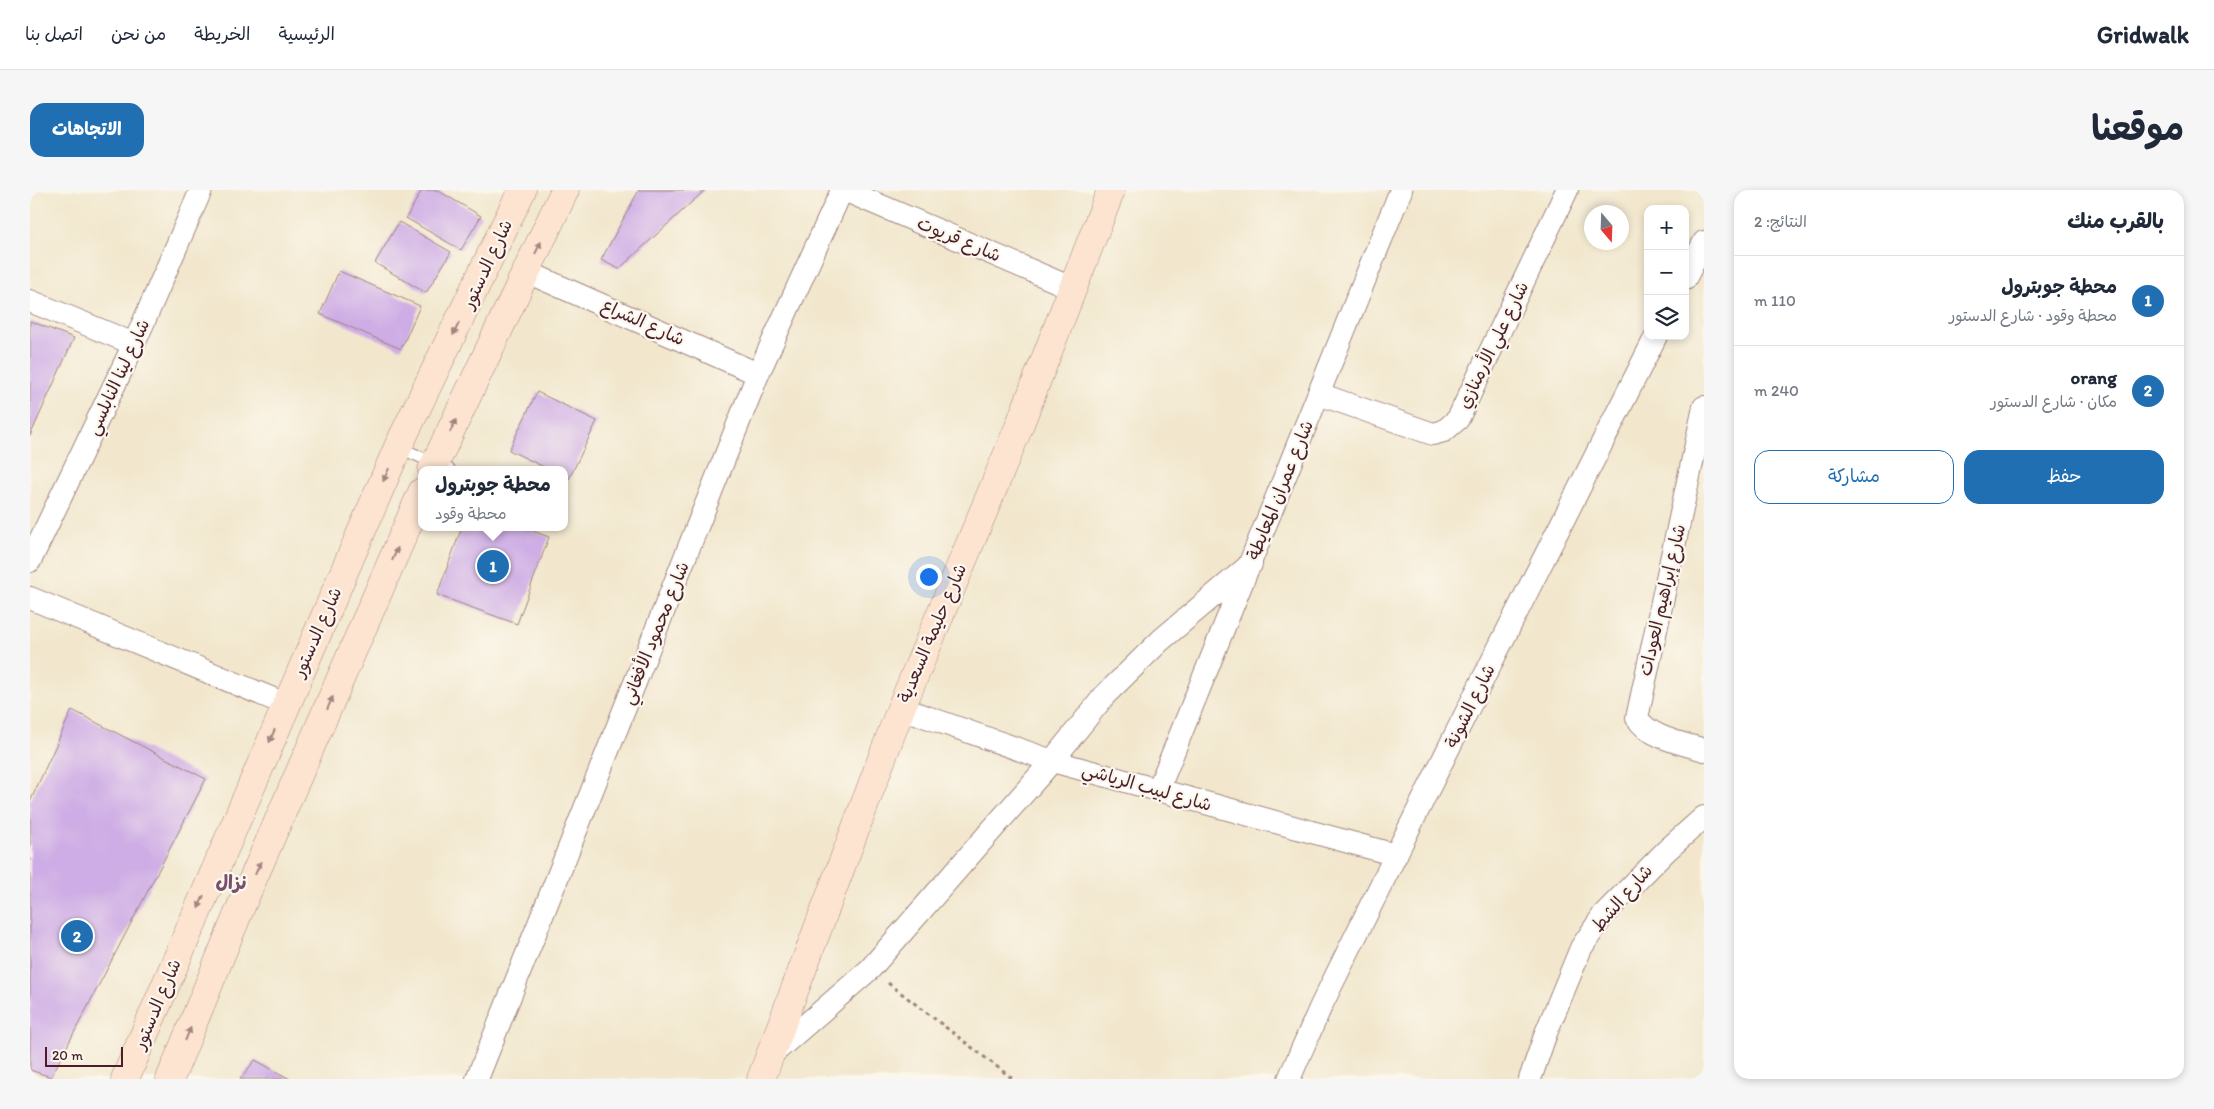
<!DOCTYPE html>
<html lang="ar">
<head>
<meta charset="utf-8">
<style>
  :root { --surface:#fff; --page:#f6f6f7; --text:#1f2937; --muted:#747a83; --line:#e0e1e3; --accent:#1f6fb2 }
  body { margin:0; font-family:Itim,"Playpen Sans Arabic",sans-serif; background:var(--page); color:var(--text); direction:rtl }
  .controls { position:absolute; right:15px; top:15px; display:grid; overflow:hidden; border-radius:10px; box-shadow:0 2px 8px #0003 }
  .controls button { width:45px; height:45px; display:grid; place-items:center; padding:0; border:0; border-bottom:1px solid var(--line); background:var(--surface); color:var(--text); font:25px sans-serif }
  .compass { position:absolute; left:1554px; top:15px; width:45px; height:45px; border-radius:50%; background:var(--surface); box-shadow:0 2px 8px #0003; rotate:161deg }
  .scale { position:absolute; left:15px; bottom:12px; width:78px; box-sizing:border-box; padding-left:5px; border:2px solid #4a1f2b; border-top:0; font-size:14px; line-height:18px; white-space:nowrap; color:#4a1f2b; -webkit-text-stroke:4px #fbf7ec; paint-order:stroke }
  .you { position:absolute; left:898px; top:386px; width:18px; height:18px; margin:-12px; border:4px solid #fff; border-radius:50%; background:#1a73e8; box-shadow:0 0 0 8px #1a73e833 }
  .badge { display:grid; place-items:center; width:32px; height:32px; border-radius:50%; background:var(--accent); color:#fff; font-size:16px; font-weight:700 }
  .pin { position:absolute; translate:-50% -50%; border:2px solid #fff; box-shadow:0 1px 5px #0006 }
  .popup { position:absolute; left:388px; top:276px; width:150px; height:65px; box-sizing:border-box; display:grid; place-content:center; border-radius:10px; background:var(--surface); filter:drop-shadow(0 1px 4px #0005); font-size:16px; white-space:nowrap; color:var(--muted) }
  .popup b { font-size:19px; color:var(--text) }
  .popup::after { content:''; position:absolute; left:50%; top:100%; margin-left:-10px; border:10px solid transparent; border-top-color:var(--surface) }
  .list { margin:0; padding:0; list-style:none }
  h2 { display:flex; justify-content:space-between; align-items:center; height:65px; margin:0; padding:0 20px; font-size:21px }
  h2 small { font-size:16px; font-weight:400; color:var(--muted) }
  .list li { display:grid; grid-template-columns:32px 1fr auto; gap:15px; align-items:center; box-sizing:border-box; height:90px; padding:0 20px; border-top:1px solid var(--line) }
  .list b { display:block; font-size:19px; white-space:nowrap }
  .list p { margin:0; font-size:16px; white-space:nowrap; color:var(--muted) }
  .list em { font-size:16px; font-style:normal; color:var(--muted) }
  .actions { display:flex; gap:10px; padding:15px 20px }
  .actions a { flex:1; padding:11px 0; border:1px solid var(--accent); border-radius:15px; text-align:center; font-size:18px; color:var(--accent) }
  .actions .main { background:var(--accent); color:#fff }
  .icon { flex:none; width:28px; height:28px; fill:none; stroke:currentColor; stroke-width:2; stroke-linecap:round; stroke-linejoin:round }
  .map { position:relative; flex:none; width:1674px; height:889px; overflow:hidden; direction:ltr; border-radius:15px }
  header { display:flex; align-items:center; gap:30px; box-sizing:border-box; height:70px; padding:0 25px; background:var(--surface); border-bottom:1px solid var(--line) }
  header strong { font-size:24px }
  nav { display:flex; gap:28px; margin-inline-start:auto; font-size:18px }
  .intro { display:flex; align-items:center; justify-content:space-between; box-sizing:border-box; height:120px; padding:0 30px }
  h1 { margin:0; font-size:35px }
  .button { padding:12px 22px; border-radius:15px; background:var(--accent); color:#fff; font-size:18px; font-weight:700 }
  main { display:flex; gap:30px; padding:0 30px }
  aside { flex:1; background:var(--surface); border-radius:15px; box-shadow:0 2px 8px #0003 }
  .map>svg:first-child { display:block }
  .building { fill:#ceace5 }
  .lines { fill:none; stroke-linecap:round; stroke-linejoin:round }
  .lane-casing { stroke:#9e837c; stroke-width:13 }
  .street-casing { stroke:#9e837c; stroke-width:24 }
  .secondary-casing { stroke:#9e837c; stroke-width:29 }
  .path { stroke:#9e837c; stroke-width:3; stroke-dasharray:4 4; stroke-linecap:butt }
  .lane { stroke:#fff; stroke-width:11 }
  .street { stroke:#fff; stroke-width:22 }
  .secondary { stroke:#fde4d1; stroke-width:28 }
  .oneway { fill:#a4827e }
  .labels { text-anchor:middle; stroke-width:4.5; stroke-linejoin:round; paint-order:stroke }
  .street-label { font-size:18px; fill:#4a1f2b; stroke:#fbf7ec }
  .neighbourhood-label { font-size:19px; font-weight:bold; fill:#78506c; stroke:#fbf7ec }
</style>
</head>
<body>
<header>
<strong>Gridwalk</strong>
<nav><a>الرئيسية</a><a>الخريطة</a><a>من نحن</a><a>اتصل بنا</a></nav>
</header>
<div class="intro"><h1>موقعنا</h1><a class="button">الاتجاهات</a></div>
<main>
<aside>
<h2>بالقرب منك<small>النتائج: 2</small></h2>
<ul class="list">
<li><span class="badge">1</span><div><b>محطة جوبترول</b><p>محطة وقود · شارع الدستور</p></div><em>110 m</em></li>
<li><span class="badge">2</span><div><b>orang</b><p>مكان · شارع الدستور</p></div><em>240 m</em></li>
</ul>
<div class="actions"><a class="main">حفظ</a><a>مشاركة</a></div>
</aside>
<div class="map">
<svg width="1674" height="889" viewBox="0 0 1674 889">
  <rect width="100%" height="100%" fill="#fbf7ec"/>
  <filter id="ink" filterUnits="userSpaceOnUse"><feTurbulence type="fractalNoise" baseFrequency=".02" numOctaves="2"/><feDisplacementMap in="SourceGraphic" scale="10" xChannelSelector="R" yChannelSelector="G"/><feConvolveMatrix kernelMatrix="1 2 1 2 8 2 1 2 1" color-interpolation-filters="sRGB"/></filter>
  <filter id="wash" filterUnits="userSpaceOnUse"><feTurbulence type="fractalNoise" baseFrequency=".0096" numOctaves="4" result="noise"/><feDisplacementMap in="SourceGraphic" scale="20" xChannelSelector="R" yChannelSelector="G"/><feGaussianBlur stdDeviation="1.12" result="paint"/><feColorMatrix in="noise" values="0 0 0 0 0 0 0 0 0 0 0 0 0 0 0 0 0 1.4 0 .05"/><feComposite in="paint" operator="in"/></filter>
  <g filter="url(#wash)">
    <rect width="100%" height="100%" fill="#f2e7cd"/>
    <g id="blocks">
      <g class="building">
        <path d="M392 0H407L451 26 431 60 376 28Z"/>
        <path d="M609 0H675L589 79 571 70Z"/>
        <path d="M369 32 421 62 396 103 345 73Z"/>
        <path d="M309 81 390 116 371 159 290 124Z"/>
        <path d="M0 131 44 148 0 246Z"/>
        <path d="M507 202 567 231 539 289 534 286V280H520L479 260Z"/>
        <path d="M432 337H492L519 347 487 434 407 405Z"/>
        <path d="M42 520 176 589 21 887 0 880V612Z"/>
        <path d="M225 870 260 889H210Z"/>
      </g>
    </g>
  </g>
  <g filter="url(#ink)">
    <use href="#blocks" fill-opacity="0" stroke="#9e837c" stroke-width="1"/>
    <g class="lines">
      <g class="lane-casing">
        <path id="lane" d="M368 257 420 280"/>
      </g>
      <g class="street-casing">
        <g id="street">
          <path d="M814 0 1044 99"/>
          <path d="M497 82 728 184"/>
          <path d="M1655 89 1674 52"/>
          <path d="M0 111 104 154"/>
          <path d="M1289 204 1403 244 1414 241 1428 229 1537 0"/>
          <path d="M1674 217 1607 528C1620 548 1651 553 1674 560"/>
          <path d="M0 371 104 154 171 0"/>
          <path d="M0 408 255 514"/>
          <path d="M871 518 1022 571 1366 665"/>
          <path d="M1128 600 1371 0"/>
          <path d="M739 867 840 779 1022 571 1075 505 1131 450 1221 374"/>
          <path d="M447 889 728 184 812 0"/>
          <path d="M1259 889 1291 816 1446 503 1626 146"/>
          <path d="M1500 889 1516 843 1551 758 1574 724 1636 661 1674 627"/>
        </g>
      </g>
      <g class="secondary-casing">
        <g id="secondary">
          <path d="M402 280 535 0"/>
          <path d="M95 889 368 257 492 0"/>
          <path d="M140 889 212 714 392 302"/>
          <path d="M731 889 871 518 988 239 1081 0"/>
        </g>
      </g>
      <path class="path" d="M858 793 983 889"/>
      <use href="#lane" class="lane"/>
      <use href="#street" class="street"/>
      <use href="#secondary" class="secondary"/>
    </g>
    <defs><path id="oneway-solid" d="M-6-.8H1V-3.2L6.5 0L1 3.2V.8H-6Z" transform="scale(1.25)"/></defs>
    <g class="oneway">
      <use href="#oneway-solid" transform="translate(508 58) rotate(-65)"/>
      <use href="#oneway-solid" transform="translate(426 139) rotate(116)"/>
      <use href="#oneway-solid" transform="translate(423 236) rotate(-64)"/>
      <use href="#oneway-solid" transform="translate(356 285) rotate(114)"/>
      <use href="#oneway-solid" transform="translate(365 364) rotate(-66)"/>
      <use href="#oneway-solid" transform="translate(300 513) rotate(-66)"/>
      <use href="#oneway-solid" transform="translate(242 546) rotate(113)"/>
      <use href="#oneway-solid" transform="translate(228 678) rotate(-66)"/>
      <use href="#oneway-solid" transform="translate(171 712) rotate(113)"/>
      <use href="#oneway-solid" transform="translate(158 844) rotate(-67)"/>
    </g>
  </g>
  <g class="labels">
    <g class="street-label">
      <text transform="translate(929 49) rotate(23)" y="6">شارع قريوت</text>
      <text transform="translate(457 74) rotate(-65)" y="6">شارع الدستور</text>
      <text transform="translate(613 132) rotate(24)" y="6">شارع الشراع</text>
      <text transform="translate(1463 155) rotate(-64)" y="6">شارع علي الأرمنازي</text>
      <text transform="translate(88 187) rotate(-65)" y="6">شارع لينا النابلسي</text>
      <text transform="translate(1250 300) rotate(-68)" y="6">شارع عمران المعايطة</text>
      <text transform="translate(1632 410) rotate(-77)" y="6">شارع إبراهيم العودات</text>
      <text transform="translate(287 442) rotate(-66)" y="6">شارع الدستور</text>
      <text transform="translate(625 443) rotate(-68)" y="6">شارع محمود الأفغاني</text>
      <text transform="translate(902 443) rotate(-67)" y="6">شارع حليمة السعدية</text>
      <text transform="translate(1440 516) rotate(-64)" y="6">شارع الشونة</text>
      <text transform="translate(1117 597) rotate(16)" y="6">شارع لبيب الرياشي</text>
      <text transform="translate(1592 708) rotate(-49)" y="6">شارع الشط</text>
      <text transform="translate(127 814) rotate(-67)" y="6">شارع الدستور</text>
    </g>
    <g class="neighbourhood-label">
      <text x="201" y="699">نزال</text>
    </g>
  </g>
</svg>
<div class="controls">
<button>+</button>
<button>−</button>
<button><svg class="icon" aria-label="layers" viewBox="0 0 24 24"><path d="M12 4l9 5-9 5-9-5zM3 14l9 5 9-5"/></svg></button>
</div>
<svg class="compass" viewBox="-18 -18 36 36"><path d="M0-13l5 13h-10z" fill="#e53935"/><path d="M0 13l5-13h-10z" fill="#747a83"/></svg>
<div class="scale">20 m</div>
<div class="you"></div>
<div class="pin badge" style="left:463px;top:376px">1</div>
<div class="popup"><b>محطة جوبترول</b>محطة وقود</div>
<div class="pin badge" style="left:47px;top:746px">2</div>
</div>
</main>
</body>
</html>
